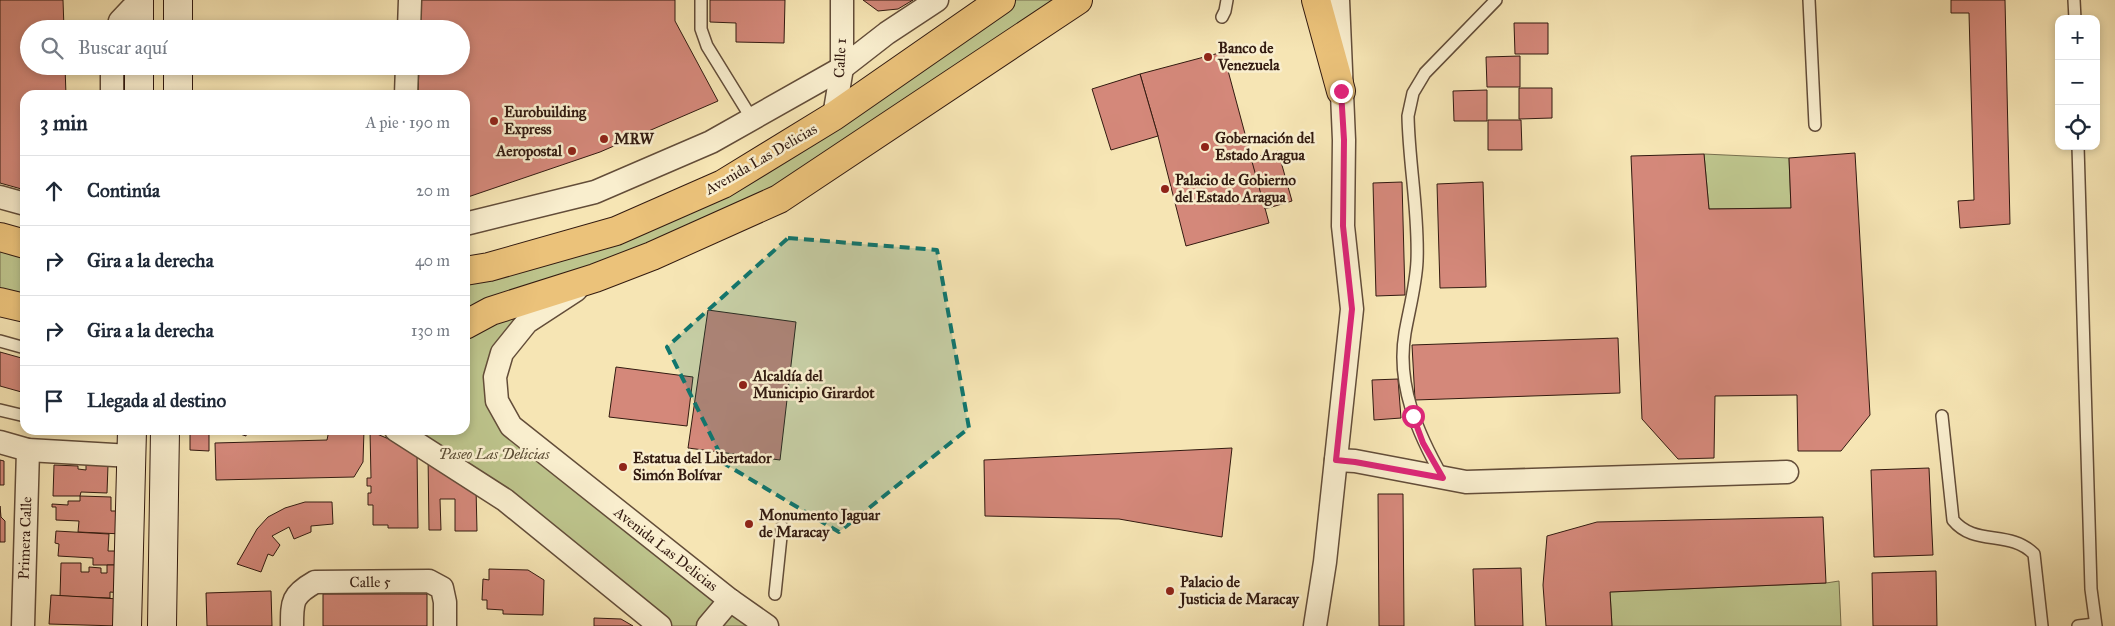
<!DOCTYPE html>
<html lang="es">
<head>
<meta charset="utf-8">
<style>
  :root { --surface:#fff; --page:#f2f2f3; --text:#1f2937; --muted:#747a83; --line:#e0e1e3 }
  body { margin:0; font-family:"IM FELL Great Primer",serif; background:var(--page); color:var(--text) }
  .controls { position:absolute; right:15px; top:15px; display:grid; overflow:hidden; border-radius:10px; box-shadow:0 2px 8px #0003 }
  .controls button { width:45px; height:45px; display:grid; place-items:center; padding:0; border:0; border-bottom:1px solid var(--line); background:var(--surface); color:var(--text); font:25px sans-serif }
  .stop { position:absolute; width:15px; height:15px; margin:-11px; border:4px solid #db2777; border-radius:50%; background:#fff }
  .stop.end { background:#db2777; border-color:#fff; box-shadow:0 1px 5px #0008 }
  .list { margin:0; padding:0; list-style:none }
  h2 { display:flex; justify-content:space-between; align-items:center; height:65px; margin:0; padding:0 20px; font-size:21px }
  h2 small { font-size:16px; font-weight:400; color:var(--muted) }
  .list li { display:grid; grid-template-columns:32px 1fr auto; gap:15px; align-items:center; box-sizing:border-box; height:70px; padding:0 20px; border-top:1px solid var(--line) }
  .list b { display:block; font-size:19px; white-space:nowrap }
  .list em { font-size:16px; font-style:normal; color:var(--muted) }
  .icon { flex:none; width:28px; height:28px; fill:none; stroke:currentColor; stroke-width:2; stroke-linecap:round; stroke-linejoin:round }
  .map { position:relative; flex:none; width:2115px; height:626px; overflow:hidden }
  .search { position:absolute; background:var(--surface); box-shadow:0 2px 8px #0003; left:20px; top:20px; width:450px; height:55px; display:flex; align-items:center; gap:12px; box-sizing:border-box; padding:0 18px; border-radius:28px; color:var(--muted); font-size:19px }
  .panel { position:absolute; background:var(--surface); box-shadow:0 2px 8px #0003; left:20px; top:90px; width:450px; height:345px; border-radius:15px }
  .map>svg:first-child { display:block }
  .green { fill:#bdc48c; stroke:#786f4e }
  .building { fill:#d4887a; stroke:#321a10 }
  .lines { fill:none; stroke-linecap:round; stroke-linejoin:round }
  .lane-casing { stroke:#634d39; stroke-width:14 }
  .street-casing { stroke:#634d39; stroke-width:25 }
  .secondary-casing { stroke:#321a10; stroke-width:30 }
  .primary-casing { stroke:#321a10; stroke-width:30 }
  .lane { stroke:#f9eece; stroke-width:11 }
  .street { stroke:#f9eece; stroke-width:22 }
  .secondary { stroke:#f9eece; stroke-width:28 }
  .primary { stroke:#ebc27a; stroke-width:28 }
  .route { stroke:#db2777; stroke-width:6 }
  .marked { fill:#0f766e; fill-opacity:0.2; stroke:#0f766e; stroke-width:4; stroke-dasharray:10 6; stroke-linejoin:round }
  .poi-dot { fill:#8f2418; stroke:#f9eece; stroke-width:2 }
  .labels { text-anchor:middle; stroke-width:5; stroke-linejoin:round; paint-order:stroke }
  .poi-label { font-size:15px; font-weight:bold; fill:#321a10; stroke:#f9eece; text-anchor:start }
  .street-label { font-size:15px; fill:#321a10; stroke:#f9eece }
  .park-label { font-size:15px; font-style:italic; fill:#5c4d35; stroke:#f9eece }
</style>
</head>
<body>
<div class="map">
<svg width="2115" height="626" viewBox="0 0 2115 626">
  <rect width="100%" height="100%" fill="#f6e5b4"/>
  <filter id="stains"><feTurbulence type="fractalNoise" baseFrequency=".004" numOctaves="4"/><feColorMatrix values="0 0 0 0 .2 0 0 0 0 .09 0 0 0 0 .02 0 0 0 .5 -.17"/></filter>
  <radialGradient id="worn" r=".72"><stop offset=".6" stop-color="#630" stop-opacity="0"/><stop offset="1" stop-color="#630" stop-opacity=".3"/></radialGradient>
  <g class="green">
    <path d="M1001 0H1078L859 146 595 278 502 353 497 401 769 626H660L396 430H465V271L723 184Z"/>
    <path d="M1704 154 1789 158 1791 208 1709 209Z"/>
    <path d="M0 237 25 244V308L0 302Z"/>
    <path d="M1839 581 1841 626H1612L1610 592 1826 583Z"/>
  </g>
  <g class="building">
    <path d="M0 0H63L64 29H29V66H65L66 95H25V190L0 183Z"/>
    <path d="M421 0H675V21L718 101 600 152 465 198V95H418L419 66H461V29H420Z"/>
    <path d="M710 0H785L784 43 736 42V23L710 22Z"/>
    <path d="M863 0H913L898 9 878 11Z"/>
    <path d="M1951 0H2005L2010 224 1960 228 1958 201 1974 200 1969 13H1951Z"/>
    <path d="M1514 23H1548V54H1515Z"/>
    <path d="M1223 52 1269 223 1186 246 1158 136 1140 74Z"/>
    <path d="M1520 56V87H1487L1486 57Z"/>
    <path d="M1140 74 1158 136 1111 150 1092 89Z"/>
    <path d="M1519 88H1552V118L1519 119Z"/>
    <path d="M1487 90V121H1454L1453 91Z"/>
    <path d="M1488 120H1521L1522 150H1488Z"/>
    <path d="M1278 151 1292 201 1265 209 1251 158Z"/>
    <path d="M1855 153 1870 415 1841 451H1798L1797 395 1715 396 1714 458 1678 459 1642 419 1631 156 1704 154 1709 209 1791 208 1789 158Z"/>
    <path d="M1402 182 1405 295 1376 296 1373 183Z"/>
    <path d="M1483 182 1486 287 1440 288 1437 184Z"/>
    <path d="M708 310 796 322 780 460 688 448Z"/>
    <path d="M1618 338 1620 393 1415 400 1412 345Z"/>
    <path d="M0 352 25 359V393L0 386Z"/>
    <path d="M616 367 693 377 687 426 609 417Z"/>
    <path d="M1398 379 1401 418 1374 420 1372 380Z"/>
    <path d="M190 430H209V451L190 450Z"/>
    <path d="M228 430H247L246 436Z"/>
    <path d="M329 430H364L363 462 354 477 216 480 215 443 327 440Z"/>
    <path d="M370 431 417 451 418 528H388V525H373V505H368V493H371V486H367V478H371Z"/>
    <path d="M1232 448 1222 537 1119 519 985 516 984 460Z"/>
    <path d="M428 454 476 487 477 531H455V499H440L441 530H429Z"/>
    <path d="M0 460 4 461V485H0Z"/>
    <path d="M86 464 108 465 107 493 81 492 80 496H53L54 465 78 466V469L86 470Z"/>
    <path d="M1929 468 1933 555 1874 557 1871 470Z"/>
    <path d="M1378 494H1403L1404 626H1379Z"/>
    <path d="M80 496 111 497V511H123V534L78 532 79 521 56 520V507H52V504L68 505V501H80Z"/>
    <path d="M305 502H332L333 524 311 526V532L294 539 289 527 272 536 280 545 273 556 268 554 261 572 237 564 257 529 268 517 285 508Z"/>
    <path d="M0 506 1 517 5 521V542H0Z"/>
    <path d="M1823 517 1826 583 1610 592 1612 626H1546L1543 585 1547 536 1597 522Z"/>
    <path d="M56 531 109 534 108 551H123V565H93V558L58 556 59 544 55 543Z"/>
    <path d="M61 563H81V572H89V567L101 568V573H107V565H123L122 593 110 592V598L60 596Z"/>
    <path d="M1521 568 1523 626H1475L1473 569Z"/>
    <path d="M489 569 528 570 544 580 543 615 503 614V610L487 609V600H482L483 579 489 580Z"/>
    <path d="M1936 571 1937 626H1873L1872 573Z"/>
    <path d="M271 591 272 626H207L206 593Z"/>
    <rect x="323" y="594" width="104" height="32"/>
    <path d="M51 595 119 599 118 626 49 624Z"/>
    <path d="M594 618 621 619 633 626H594Z"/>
  </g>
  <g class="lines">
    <g class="lane-casing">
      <g id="lane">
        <path d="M701 0V29L707 46 752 119"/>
        <path d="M1809 0 1815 125"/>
        <path d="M2074 0 2075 19"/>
        <path d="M1222 17 1225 11 1227 0"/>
        <path d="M2078 146 2091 589 2096 626"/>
        <path d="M0 341 25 348"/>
        <path d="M0 410 25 416"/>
        <path d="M1942 416 1953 520C1975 547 2009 529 2034 554L2042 626"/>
        <path d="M1443 478C1418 434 1396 385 1405 333 1409 310 1416 285 1417 261 1419 213 1409 165 1408 116L1413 93 1425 73 1496 0"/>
        <path d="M775 594 782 527"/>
        <path d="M2078 626 2095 624"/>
      </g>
    </g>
    <g class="street-casing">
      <g id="street">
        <path d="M118 29 120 21 139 1"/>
        <path d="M409 29 410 0"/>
        <path d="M112 95V66"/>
        <path d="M406 95 407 66"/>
        <path d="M834 116 842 68V0"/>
        <path d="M0 197 25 204"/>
        <path d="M465 224 595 192 711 142 842 68 887 33 937 0"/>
        <path d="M576 290 527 322 502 353 495 377 497 401 511 426 730 600 767 626"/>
        <path d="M396 430 505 500 660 626"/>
        <path d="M0 442 28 450 131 456"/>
        <path d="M1336 460 1355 461 1466 482 1787 472"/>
        <path d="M23 626 28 450"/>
        <path d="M292 626C292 601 292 595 315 582L429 581 442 588 445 602V626"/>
        <path d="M708 626 730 600"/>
        <path d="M1315 626 1325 562 1352 309 1343 226 1344 140 1338 0"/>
      </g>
    </g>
    <g class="secondary-casing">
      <g id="secondary">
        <path d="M139 0V29"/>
        <path d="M178 29V0"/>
        <path d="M139 66V95"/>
        <path d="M178 95V66"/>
        <path d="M127 626 132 430"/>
        <path d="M162 626 165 430"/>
      </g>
    </g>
    <g class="primary-casing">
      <g id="primary">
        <path d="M1316 0 1341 91"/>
        <path d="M0 237 25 244"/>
        <path d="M465 271 489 267 616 231 723 184 834 116 1001 0"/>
        <path d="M0 302 25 308"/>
        <path d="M465 325 491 311 595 278 652 256 779 199 1078 0"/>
      </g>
    </g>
    <use href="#lane" class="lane"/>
    <use href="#street" class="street"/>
    <use href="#secondary" class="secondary"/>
    <use href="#primary" class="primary"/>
  </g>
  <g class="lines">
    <path class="route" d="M1341 91 1344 140 1343 226 1352 309 1336 460 1355 462 1443 478 1423 443 1413 416"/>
  </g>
  <path class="marked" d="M788 238 937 250 969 428 839 532 725 464 667 347Z"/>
  <g class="poi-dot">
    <circle cx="1208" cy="57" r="5"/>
    <circle cx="494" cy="121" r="5"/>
    <circle cx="604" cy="139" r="5"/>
    <circle cx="1205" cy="147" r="5"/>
    <circle cx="572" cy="151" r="5"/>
    <circle cx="1165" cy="189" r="5"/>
    <circle cx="743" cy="385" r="5"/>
    <circle cx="623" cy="467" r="5"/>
    <circle cx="749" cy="524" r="5"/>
    <circle cx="1170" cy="591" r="5"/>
  </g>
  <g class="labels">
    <g class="poi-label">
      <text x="1218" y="53">Banco de<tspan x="1218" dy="17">Venezuela</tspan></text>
      <text x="504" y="117">Eurobuilding<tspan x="504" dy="17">Express</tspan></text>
      <text x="1215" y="143">Gobernación del<tspan x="1215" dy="17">Estado Aragua</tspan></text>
      <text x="614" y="144">MRW</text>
      <text x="562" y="156" text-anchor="end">Aeropostal</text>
      <text x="1175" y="185">Palacio de Gobierno<tspan x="1175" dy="17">del Estado Aragua</tspan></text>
      <text x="753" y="381">Alcaldía del<tspan x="753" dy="17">Municipio Girardot</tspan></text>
      <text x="633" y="463">Estatua del Libertador<tspan x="633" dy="17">Simón Bolívar</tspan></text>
      <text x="759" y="520">Monumento Jaguar<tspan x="759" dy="17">de Maracay</tspan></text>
      <text x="1180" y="587">Palacio de<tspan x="1180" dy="17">Justicia de Maracay</tspan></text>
    </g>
    <g class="street-label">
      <text transform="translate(840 58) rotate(-87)" y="5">Calle 1</text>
      <text transform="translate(761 159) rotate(-30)" y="5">Avenida Las Delicias</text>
      <text transform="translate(25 538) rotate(-88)" y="5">Primera Calle</text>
      <text transform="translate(666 549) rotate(38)" y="5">Avenida Las Delicias</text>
      <text transform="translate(370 582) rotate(-1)" y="5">Calle 5</text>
    </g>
    <g class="park-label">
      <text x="494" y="459">Paseo Las Delicias</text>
    </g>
  </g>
  <rect width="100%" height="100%" filter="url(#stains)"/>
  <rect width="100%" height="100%" fill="url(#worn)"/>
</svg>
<div class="controls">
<button>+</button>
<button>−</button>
<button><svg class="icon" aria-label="locate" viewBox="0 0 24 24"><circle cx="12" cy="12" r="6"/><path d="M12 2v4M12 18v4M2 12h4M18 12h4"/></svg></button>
</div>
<div class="stop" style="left:1413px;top:416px"></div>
<div class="stop end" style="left:1341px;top:91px"></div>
<div class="search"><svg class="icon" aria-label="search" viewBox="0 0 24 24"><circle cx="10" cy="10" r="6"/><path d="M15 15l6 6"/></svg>Buscar aquí</div>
<section class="panel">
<h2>3 min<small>A pie · 190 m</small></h2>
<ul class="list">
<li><svg class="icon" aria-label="ahead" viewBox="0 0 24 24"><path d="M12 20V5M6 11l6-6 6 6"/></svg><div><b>Continúa</b></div><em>20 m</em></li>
<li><svg class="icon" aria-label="right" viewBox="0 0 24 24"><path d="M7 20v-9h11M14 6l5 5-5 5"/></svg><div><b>Gira a la derecha</b></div><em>40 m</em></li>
<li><svg class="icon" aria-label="right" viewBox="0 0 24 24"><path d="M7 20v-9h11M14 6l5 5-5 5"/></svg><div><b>Gira a la derecha</b></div><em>130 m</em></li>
<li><svg class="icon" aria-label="arrive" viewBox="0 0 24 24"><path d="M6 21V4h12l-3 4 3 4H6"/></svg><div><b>Llegada al destino</b></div></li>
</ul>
</section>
</div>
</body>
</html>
